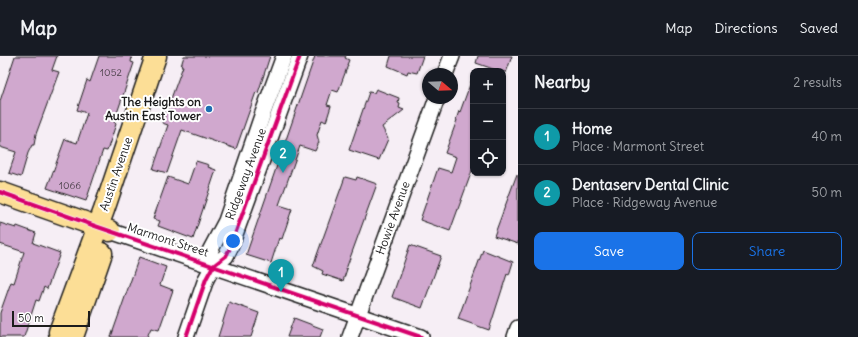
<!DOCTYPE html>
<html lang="en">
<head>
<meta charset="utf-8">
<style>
  :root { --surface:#171b24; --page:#20242c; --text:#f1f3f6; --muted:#9ea1a6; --line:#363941; --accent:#1a73e8 }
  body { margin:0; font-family:Delius,sans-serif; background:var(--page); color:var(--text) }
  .controls { position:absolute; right:12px; top:12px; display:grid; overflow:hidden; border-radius:8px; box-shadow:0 1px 3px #0004 }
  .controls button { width:36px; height:36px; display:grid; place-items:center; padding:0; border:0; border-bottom:1px solid var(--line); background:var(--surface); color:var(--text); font:20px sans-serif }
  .compass { position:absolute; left:422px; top:12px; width:36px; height:36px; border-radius:50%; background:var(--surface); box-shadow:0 1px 3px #0004; rotate:109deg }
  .scale { position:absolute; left:12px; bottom:10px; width:78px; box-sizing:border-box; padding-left:4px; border:2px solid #1c1c1c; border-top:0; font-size:11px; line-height:14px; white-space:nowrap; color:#1c1c1c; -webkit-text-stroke:3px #fff; paint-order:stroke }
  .you { position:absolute; left:233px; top:185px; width:14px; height:14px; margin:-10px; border:3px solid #fff; border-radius:50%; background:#1a73e8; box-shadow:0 0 0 6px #1a73e833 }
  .badge { display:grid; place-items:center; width:26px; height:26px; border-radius:50%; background:var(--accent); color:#fff; font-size:13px; font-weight:700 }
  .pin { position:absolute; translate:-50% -33px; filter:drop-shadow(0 1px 2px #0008) }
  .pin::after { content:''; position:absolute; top:21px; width:14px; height:12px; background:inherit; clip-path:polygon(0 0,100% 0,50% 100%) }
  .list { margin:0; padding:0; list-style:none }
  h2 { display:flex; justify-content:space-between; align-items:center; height:52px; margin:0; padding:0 16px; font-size:17px }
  h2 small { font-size:13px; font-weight:400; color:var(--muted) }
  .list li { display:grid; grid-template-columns:26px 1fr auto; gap:12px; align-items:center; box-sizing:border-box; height:56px; padding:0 16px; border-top:1px solid var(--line) }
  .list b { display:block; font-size:15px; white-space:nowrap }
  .list p { margin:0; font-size:13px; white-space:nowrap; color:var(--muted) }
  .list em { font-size:13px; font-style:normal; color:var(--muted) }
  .actions { display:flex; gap:8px; padding:12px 16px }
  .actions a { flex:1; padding:9px 0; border:1px solid var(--accent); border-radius:8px; text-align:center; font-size:14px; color:var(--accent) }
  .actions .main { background:var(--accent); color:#fff }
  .icon { flex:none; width:22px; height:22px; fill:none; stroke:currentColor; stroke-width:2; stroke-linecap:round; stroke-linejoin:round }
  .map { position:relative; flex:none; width:518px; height:281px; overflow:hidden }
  header { display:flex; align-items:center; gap:24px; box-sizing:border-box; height:56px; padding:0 20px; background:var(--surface); border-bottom:1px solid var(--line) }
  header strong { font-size:19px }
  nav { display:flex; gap:22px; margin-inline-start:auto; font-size:14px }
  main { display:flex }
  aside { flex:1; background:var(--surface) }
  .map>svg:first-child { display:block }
  .building { fill:#d0a8ce; stroke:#1c1c1c }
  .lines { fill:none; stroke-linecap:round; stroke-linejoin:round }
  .minor-casing { stroke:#1c1c1c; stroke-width:18 }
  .major-casing { stroke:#1c1c1c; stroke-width:23 }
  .minor { stroke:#fff; stroke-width:15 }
  .major { stroke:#fcde96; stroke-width:20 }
  .cycleway-casing { stroke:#fff; stroke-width:6 }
  .cycleway { stroke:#d6006c; stroke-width:4 }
  .poi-dot { fill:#1f6fb2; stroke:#fff; stroke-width:1.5 }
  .labels { text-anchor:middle; stroke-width:4; stroke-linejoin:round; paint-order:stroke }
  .number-label { font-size:10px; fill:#493f48 }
  .poi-label { font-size:12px; font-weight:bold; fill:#1c1c1c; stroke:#fff; text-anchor:end }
  .street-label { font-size:12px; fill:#1c1c1c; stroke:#fff }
</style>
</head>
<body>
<header>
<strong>Map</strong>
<nav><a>Map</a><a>Directions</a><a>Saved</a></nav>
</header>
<main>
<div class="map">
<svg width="518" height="281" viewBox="0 0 518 281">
  <rect width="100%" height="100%" fill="#f6eef5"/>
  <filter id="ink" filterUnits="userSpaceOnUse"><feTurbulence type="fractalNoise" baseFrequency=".025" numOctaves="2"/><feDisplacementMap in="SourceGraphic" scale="8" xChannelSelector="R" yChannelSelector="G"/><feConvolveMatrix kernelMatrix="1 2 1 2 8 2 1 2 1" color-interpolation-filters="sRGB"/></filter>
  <g filter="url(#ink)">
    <g class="building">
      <path d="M15 0H57L52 14 59 16 36 78 34 89H32L28 97 21 121 9 117 16 96 0 91V45Z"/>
      <path d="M99 0H132L131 6 134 7 114 66 116 68 107 95 103 94 86 145 47 132 65 83 77 87 87 57 77 54 87 24 90 26Z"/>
      <path d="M184 0H270L258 37 256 36 236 93 182 74 167 117 153 113 168 69 162 67 183 10H181Z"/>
      <path d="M315 0H346L345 2 349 4 347 9H348L338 36 332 34 327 49 331 50 326 66 322 64 317 79 319 86 315 95 300 90 279 149 292 153 282 183 279 182 271 207 246 199Z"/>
      <path d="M391 0H423L417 17 408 15 407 18 388 10Z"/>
      <path d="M478 0H512L506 17 503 15H499L476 7Z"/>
      <path d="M472 23 473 24V112L450 175 420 164 438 112 451 116 456 101 445 97 457 64H456L459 55 460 56Z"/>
      <path d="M376 33 399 42 398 47 400 48 399 52 404 54 382 71 388 83 379 104 349 94 369 36 374 37Z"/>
      <path d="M196 105 209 109 208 111 216 114 193 183 158 170 160 165 153 163 168 121 188 128Z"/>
      <path d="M517 118 518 119V188L494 180Z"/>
      <path d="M345 121 356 124 357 121 377 128 346 213H347L343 225 322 218 323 215 313 210Z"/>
      <path d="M0 167 16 172 17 170 36 177 33 187 60 197 47 233 44 231 39 245 36 244 24 281H0V257L11 226 14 227 24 196 0 188Z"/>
      <path d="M410 189 441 200 422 252 392 241Z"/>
      <path d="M483 194 513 206 509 219 507 218 489 274 458 263Z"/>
      <path d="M139 201 166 211 160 229 173 234 159 274 151 272 147 281H111Z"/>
      <path d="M229 246 259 257 251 281H218Z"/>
      <path d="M294 262 323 273 320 281H287Z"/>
    </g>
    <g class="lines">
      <g class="minor-casing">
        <g id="minor">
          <path d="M445 18 452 0"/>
          <path d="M110 175 421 281"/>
          <path d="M213 210 210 195 226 165 263 57 284 0"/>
          <path d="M186 281 206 223 213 210 226 200 230 192 300 0"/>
          <path d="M350 281 437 42"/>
          <path d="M515 281 518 272"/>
        </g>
      </g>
      <g class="major-casing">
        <g id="major">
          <path d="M0 136 110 175"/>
          <path d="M60 281 59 276 104 154 156 0"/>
          <path d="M73 281 102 197"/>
        </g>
      </g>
      <use href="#minor" class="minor"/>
      <use href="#major" class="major"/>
      <g class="cycleway-casing">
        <g id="cycleway">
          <path d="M0 136 98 171 421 281"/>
          <path d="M186 281 206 223 213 210 226 200 230 192 300 0"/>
        </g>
      </g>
      <use href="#cycleway" class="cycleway"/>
    </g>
  </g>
  <circle class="poi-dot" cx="209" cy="53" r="4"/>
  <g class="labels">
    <g class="number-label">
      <text x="111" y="20">1052</text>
      <text x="70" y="133">1066</text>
    </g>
    <g class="poi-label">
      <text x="201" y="50">The Heights on<tspan x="201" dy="14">Austin East Tower</tspan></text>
    </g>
    <g class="street-label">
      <text transform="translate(116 118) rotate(-71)" y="4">Austin Avenue</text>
      <text transform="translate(246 118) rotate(-70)" y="4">Ridgeway Avenue</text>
      <text transform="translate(393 162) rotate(-70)" y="4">Howie Avenue</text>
      <text transform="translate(168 184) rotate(18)" y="4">Marmont Street</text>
    </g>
  </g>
</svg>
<div class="controls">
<button>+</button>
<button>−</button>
<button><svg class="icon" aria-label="locate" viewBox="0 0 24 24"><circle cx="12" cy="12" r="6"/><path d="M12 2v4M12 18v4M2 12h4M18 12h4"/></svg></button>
</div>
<svg class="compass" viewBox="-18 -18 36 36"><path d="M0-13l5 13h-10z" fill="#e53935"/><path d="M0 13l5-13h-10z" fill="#9ea1a6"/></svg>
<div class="scale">50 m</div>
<div class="you"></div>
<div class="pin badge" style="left:281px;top:236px;background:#0f9aa8">1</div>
<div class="pin badge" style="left:283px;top:117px;background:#0f9aa8">2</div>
</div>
<aside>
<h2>Nearby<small>2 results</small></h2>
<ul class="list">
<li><span class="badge" style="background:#0f9aa8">1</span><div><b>Home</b><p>Place · Marmont Street</p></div><em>40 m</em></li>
<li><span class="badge" style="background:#0f9aa8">2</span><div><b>Dentaserv Dental Clinic</b><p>Place · Ridgeway Avenue</p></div><em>50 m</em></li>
</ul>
<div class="actions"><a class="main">Save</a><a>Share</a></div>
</aside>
</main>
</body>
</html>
